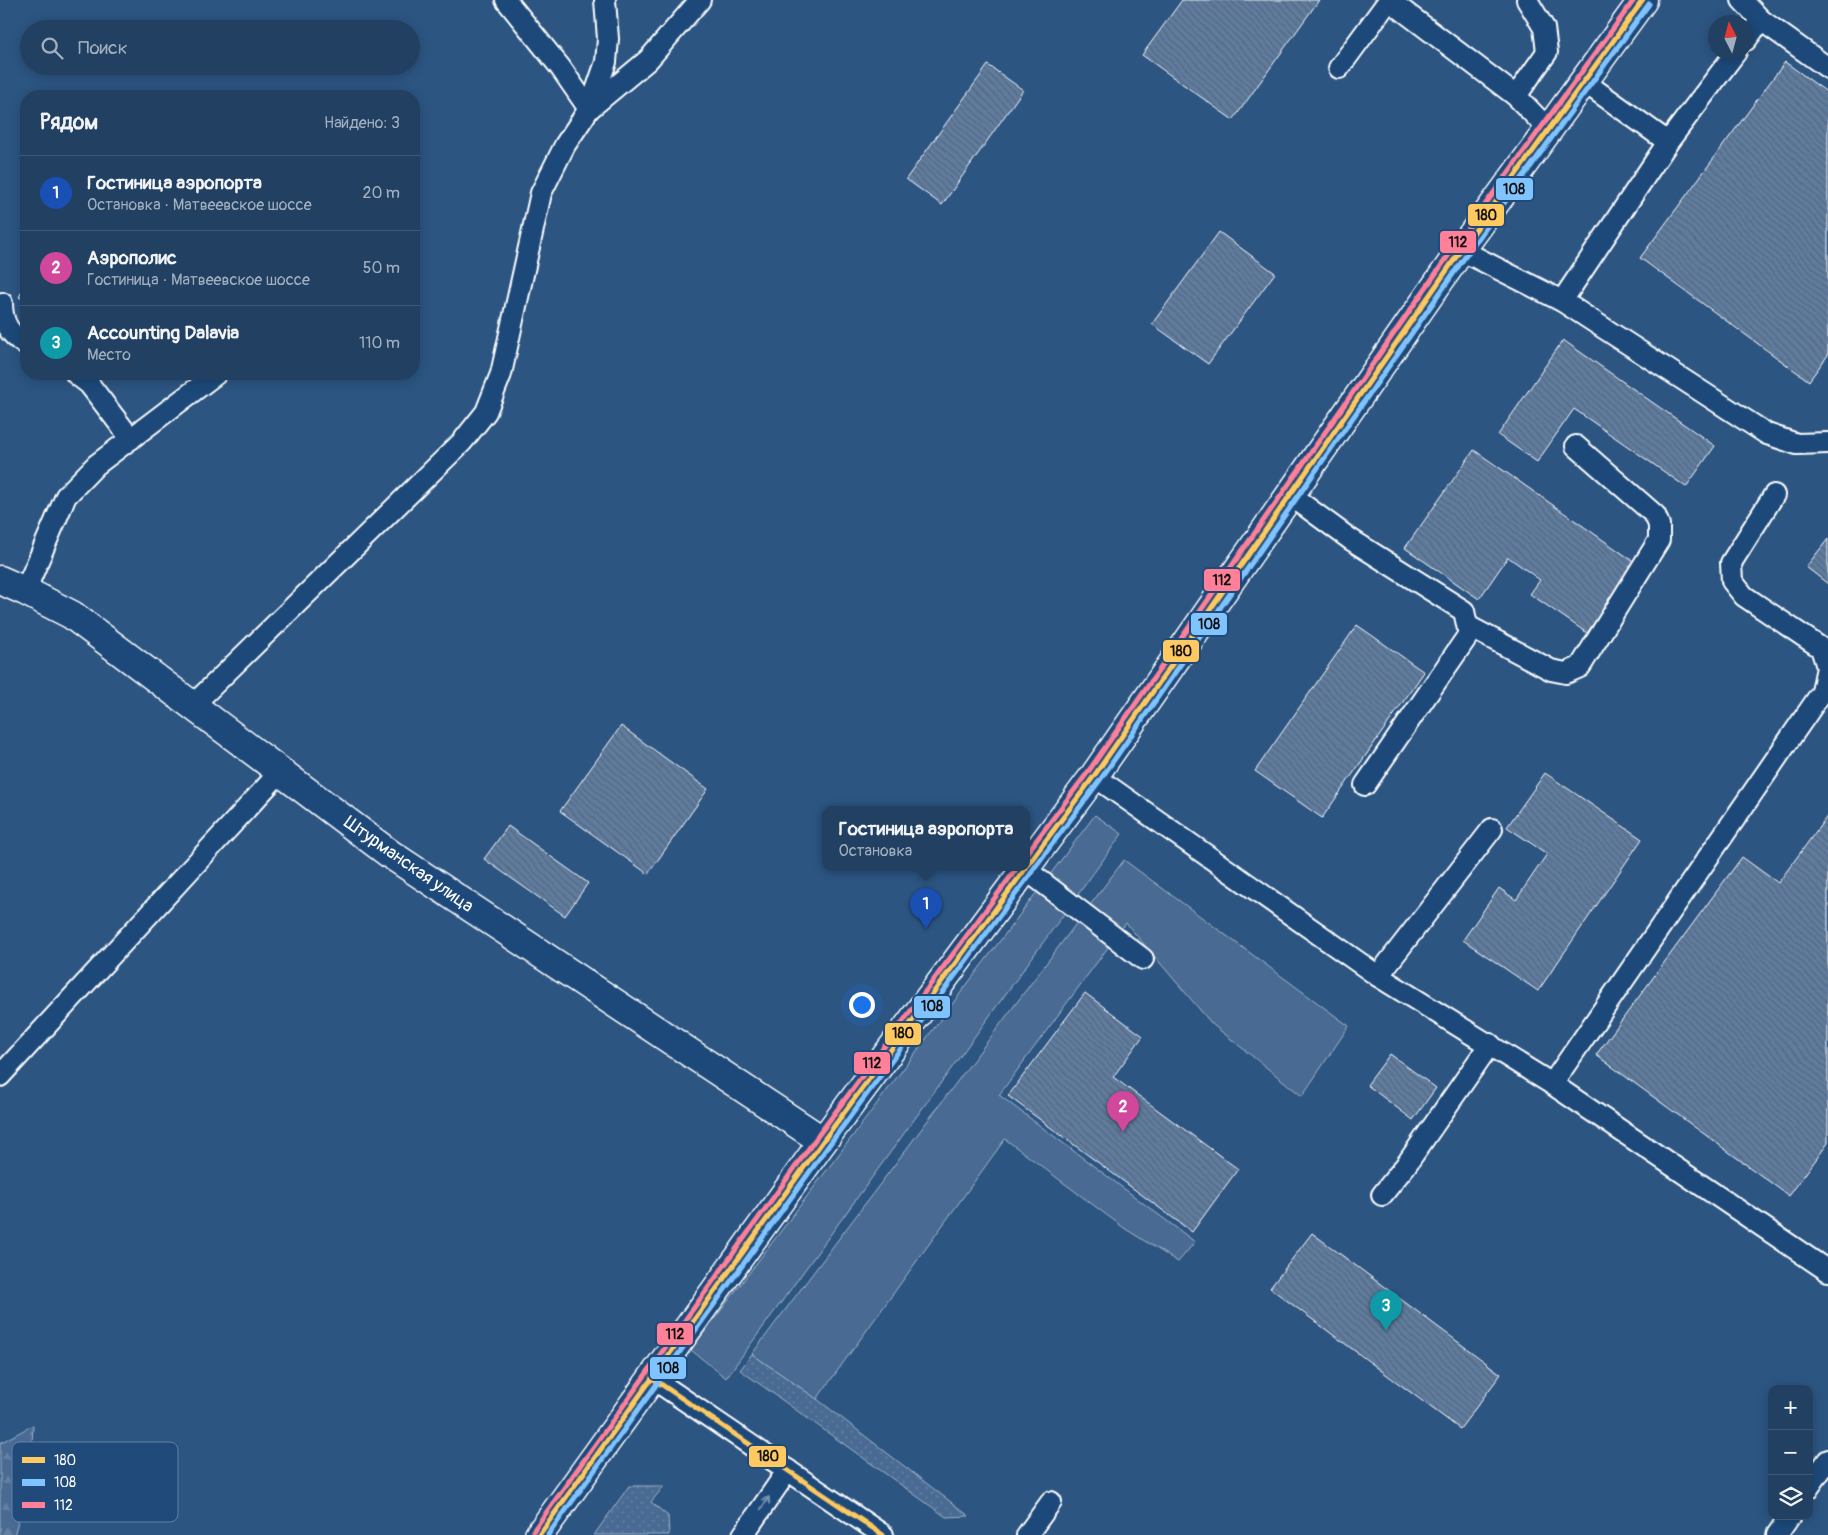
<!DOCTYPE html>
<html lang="ru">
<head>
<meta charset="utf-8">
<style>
  :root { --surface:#214062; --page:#294768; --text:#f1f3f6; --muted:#a2afbe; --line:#3e5977; --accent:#eead8d }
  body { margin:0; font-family:Pangolin,sans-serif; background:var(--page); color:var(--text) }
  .controls { position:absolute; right:15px; bottom:15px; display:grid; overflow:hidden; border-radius:10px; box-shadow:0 2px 12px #0003 }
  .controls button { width:45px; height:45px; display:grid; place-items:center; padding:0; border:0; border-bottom:1px solid var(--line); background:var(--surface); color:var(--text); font:25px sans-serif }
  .compass { position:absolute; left:1708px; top:15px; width:45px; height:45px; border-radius:50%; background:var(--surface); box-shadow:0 2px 12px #0003; rotate:354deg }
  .you { position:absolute; left:861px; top:1004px; width:18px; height:18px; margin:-12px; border:4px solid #fff; border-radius:50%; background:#1a73e8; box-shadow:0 0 0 8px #1a73e833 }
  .badge { display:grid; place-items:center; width:32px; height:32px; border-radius:50%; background:var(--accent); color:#fff; font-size:16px; font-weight:700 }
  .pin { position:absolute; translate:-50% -41px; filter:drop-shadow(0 1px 2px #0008) }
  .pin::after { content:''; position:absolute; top:26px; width:18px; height:15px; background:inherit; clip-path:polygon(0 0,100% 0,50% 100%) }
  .popup { position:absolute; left:822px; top:806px; width:208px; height:65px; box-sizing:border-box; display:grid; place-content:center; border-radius:10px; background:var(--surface); filter:drop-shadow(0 1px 4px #0005); font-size:16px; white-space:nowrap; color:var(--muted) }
  .popup b { font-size:19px; color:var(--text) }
  .popup::after { content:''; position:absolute; left:50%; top:100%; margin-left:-10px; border:10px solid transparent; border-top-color:var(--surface) }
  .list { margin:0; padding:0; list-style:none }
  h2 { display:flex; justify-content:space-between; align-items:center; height:65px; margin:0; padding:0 20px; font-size:21px }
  h2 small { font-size:16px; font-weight:400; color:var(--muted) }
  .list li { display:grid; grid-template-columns:32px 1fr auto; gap:15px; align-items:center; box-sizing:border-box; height:75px; padding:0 20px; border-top:1px solid var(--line) }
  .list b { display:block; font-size:19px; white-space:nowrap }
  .list p { margin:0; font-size:16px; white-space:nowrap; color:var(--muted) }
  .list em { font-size:16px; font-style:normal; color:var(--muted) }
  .icon { flex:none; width:28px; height:28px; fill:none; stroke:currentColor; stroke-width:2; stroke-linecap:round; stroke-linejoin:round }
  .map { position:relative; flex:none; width:1828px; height:1535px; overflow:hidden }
  .search { position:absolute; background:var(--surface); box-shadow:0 2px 12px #0003; left:20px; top:20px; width:400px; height:55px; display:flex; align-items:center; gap:12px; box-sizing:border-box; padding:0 18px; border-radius:28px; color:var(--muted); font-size:19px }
  .panel { position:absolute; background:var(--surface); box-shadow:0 2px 12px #0003; left:20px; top:90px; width:400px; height:290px; border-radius:20px }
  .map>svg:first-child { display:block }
  .grass { fill:url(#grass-dots); stroke:#a4b5c8 }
  .forest { fill:url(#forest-firs); stroke:#a4b5c8 }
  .park { fill:#486b92; stroke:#a4b5c8 }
  .building { fill:url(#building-back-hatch); stroke:#fff }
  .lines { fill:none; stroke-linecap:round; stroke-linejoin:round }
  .service-casing { stroke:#fff; stroke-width:24 }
  .minor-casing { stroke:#fff; stroke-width:31 }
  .secondary-casing { stroke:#fff; stroke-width:31 }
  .service { stroke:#1f4a7a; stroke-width:20 }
  .minor { stroke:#1f4a7a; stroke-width:28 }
  .secondary { stroke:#1f4a7a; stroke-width:28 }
  .bus-1-casing { stroke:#1f4a7a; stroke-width:9 }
  .bus-2-casing { stroke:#1f4a7a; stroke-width:9 }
  .bus-3-casing { stroke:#1f4a7a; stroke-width:9 }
  .bus-1 { stroke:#fdc960; stroke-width:5 }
  .bus-2 { stroke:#80c4ff; stroke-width:5 }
  .bus-3 { stroke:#ff8098; stroke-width:5 }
  .oneway { stroke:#7992af }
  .labels { text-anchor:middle; stroke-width:4; stroke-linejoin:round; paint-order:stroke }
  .street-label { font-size:18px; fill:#fff; stroke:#1f4a7a }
  .key { fill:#1f4a7a; stroke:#6280a2; stroke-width:1 }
  .key-label { font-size:14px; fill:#fff }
  .line-badge { stroke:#1f4a7a; stroke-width:2 }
  .pale-badge-label { font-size:14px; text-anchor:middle; font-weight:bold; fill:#111 }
</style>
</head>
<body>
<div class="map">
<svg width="1828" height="1535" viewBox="0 0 1828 1535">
  <defs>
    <pattern id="grass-dots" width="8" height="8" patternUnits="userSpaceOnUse" patternTransform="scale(1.25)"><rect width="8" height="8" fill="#486b92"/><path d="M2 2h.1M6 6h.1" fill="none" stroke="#6381a2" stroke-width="1.8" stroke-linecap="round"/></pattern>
    <pattern id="forest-firs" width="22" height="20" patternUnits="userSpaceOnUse" patternTransform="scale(1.25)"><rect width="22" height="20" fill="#486b92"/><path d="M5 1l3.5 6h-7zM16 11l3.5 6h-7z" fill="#6381a2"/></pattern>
    <pattern id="building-back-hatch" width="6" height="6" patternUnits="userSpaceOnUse" patternTransform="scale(1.25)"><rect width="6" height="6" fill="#5e7c9f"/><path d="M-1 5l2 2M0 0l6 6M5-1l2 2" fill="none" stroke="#56667a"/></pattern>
  </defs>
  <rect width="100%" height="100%" fill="#2c5582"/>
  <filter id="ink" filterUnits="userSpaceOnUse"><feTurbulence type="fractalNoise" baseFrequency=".02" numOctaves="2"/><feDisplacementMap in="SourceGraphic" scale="10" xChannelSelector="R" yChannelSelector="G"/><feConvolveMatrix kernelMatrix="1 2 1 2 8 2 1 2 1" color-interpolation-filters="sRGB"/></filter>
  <g filter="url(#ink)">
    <g class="grass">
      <path d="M752 1354 817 1399 969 1516 946 1517 740 1370Z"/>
      <path d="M629 1486H664L651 1502 668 1516 669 1535H594Z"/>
    </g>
    <path class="forest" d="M33 1425 30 1483 14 1535H0V1443Z"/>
    <g class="park">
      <path d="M1095 815 1122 834 726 1378 691 1350Z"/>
      <path d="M1124 860 1349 1026 1302 1096 1212 1024 1126 923 999 1095 1195 1242 1178 1262 1124 1228 1005 1139 817 1399 752 1354Z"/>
    </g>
    <g class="building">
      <path d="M1182 0H1319L1233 120 1142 55Z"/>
      <path d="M1785 62 1828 93V355L1809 381 1640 258Z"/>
      <path d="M988 65 1023 90 942 205 906 179Z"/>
      <path d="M1219 232 1275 273 1208 364 1152 324Z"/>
      <path d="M26 284V301L19 297Z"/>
      <path d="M1563 340 1715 446 1686 487 1574 409 1537 462 1498 435Z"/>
      <path d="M1474 450 1636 563 1587 633 1530 594 1540 580 1508 557 1479 599 1405 548Z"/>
      <path d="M1828 539V584L1806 567Z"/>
      <path d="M1357 625 1424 672 1322 818 1255 771Z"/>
      <path d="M621 726 708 789 648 874 560 811Z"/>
      <path d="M1545 773 1642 839 1538 991 1463 940 1499 888 1516 900 1547 854 1507 827Z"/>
      <path d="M1828 815V1143L1789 1196 1596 1055 1742 857 1778 883Z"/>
      <path d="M508 826 588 883 565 916 484 859Z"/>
      <path d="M1085 993 1143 1036 1113 1077 1238 1169 1192 1232 1008 1096Z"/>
      <path d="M1390 1054 1436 1088 1413 1120 1367 1085Z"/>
      <path d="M1312 1233 1501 1374 1460 1429 1270 1288Z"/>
    </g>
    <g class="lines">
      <g class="service-casing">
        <g id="service">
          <path d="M1389 0 1516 96 1549 130"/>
          <path d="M1742 0 1761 20 1828 68"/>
          <path d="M1746 40 1761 20"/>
          <path d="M1339 68 1389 0"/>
          <path d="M1583 81 1668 142"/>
          <path d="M1516 96 1547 52 1544 28 1527 0"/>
          <path d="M590 108 606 62 608 39 605 0"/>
          <path d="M589 109 648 60 700 0"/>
          <path d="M1461 250 1562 301 1767 434 1797 444 1828 443"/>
          <path d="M1562 301 1668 142 1736 52"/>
          <path d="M2 303C2 323 9 334 26 345"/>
          <path d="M76 374 89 384 131 439"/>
          <path d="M1290 495 1350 539 1464 611 1469 634 1365 785"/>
          <path d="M25 591 66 496 96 465 216 374"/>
          <path d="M1468 626 1551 670 1566 673 1580 667 1659 540V525L1655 515 1576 446"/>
          <path d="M193 705 462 442 486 412 501 374 541 193 565 145 589 109 560 67 506 0"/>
          <path d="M1094 776 1378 976 1552 1084 1828 1271"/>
          <path d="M1025 869 1143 959"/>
          <path d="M1378 976 1492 829"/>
          <path d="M0 1076 281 771"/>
          <path d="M1552 1084 1822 692 1827 667 1821 648 1744 596 1732 581 1731 563 1774 495"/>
          <path d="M1382 1195 1406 1165 1490 1044"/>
          <path d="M652 1378 883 1535"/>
          <path d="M1809 1487 1828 1460"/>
          <path d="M743 1535 788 1470"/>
          <path d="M1027 1535 1051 1502"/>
          <path d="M1777 1535 1790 1516"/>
        </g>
      </g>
      <g class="minor-casing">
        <path id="minor" d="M0 580 25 591 72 615 390 854 823 1141"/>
      </g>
      <g class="secondary-casing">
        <g id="secondary">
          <path d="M1026 867 1094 776 1461 250 1643 0"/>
          <path d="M539 1535 823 1141 1026 868"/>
        </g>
      </g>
      <use href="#service" class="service"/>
      <use href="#minor" class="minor"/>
      <use href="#secondary" class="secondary"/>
      <g class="bus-1-casing">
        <g id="bus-1">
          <path d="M1026 867 1094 776 1461 250 1643 0"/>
          <path d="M652 1378 883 1535"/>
          <path d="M539 1535 823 1141 1026 868"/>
        </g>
      </g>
      <g class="bus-2-casing">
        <g id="bus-2">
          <path d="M1032 871 1100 780 1467 254 1649 4"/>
          <path d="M548 1535 829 1145 1032 872"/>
        </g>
      </g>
      <g class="bus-3-casing">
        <g id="bus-3">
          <path d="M1026 854 1088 772 1455 246 1634 0"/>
          <path d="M533 1531 817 1137 1017 868"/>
        </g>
      </g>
      <use href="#bus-1" class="bus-1"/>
      <use href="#bus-2" class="bus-2"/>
      <use href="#bus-3" class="bus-3"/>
    </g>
    <defs><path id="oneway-shaft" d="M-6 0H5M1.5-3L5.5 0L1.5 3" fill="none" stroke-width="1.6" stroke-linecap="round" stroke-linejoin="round" transform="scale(1.25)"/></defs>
    <use class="oneway" href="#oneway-shaft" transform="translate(765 1503) rotate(-56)"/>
  </g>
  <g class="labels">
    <g class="street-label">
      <text transform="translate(409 864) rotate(35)" y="6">Штурманская улица</text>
    </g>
  </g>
  <rect x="12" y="1442" width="166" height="80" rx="8" class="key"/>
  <rect x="22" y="1457" width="23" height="6" fill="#fdc960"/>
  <rect x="22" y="1479" width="23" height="7" fill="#80c4ff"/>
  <rect x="22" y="1502" width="23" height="6" fill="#ff8098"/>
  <g class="key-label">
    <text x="54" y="1465">180</text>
    <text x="54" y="1487">108</text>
    <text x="54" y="1510">112</text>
  </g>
  <g class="line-badge">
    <rect x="1495" y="177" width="39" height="24" rx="5" fill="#80c4ff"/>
    <rect x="1467" y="203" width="38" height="24" rx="5" fill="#fdc960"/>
    <rect x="1439" y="230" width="38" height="24" rx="5" fill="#ff8098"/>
    <rect x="1203" y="568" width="38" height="24" rx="5" fill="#ff8098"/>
    <rect x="1190" y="612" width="38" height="24" rx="5" fill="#80c4ff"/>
    <rect x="1162" y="639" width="38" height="24" rx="5" fill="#fdc960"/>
    <rect x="913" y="995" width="38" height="24" rx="5" fill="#80c4ff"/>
    <rect x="884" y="1022" width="38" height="24" rx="5" fill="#fdc960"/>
    <rect x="853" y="1051" width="38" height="24" rx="5" fill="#ff8098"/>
    <rect x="656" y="1322" width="38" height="24" rx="5" fill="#ff8098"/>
    <rect x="649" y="1356" width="38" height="24" rx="5" fill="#80c4ff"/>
    <rect x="748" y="1445" width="39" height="23" rx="5" fill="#fdc960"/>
  </g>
  <g class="pale-badge-label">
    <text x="1514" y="194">108</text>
    <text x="1486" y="220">180</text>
    <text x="1458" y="247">112</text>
    <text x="1222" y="585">112</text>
    <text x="1209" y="629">108</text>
    <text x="1181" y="656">180</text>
    <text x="932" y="1011">108</text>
    <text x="903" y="1038">180</text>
    <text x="872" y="1068">112</text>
    <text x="675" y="1339">112</text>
    <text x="668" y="1373">108</text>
    <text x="768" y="1461">180</text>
  </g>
</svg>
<div class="controls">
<button>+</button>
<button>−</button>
<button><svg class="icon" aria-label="layers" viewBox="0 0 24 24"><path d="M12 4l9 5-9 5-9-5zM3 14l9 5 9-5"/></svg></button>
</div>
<svg class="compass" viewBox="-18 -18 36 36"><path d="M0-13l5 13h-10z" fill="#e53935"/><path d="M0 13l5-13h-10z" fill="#a2afbe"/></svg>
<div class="you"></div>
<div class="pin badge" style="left:926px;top:929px;background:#1a4fb4">1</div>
<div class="popup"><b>Гостиница аэропорта</b>Остановка</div>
<div class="pin badge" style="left:1123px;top:1132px;background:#d1479c">2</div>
<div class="pin badge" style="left:1386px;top:1331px;background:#0f9aa8">3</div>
<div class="search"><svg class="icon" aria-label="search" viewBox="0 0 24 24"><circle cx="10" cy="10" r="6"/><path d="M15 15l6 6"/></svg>Поиск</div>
<section class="panel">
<h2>Рядом<small>Найдено: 3</small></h2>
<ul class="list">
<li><span class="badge" style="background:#1a4fb4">1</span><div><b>Гостиница аэропорта</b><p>Остановка · Матвеевское шоссе</p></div><em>20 m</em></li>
<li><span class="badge" style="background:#d1479c">2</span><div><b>Аэрополис</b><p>Гостиница · Матвеевское шоссе</p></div><em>50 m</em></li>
<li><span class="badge" style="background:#0f9aa8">3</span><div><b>Accounting Dalavia</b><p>Место</p></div><em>110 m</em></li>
</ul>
</section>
</div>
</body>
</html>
